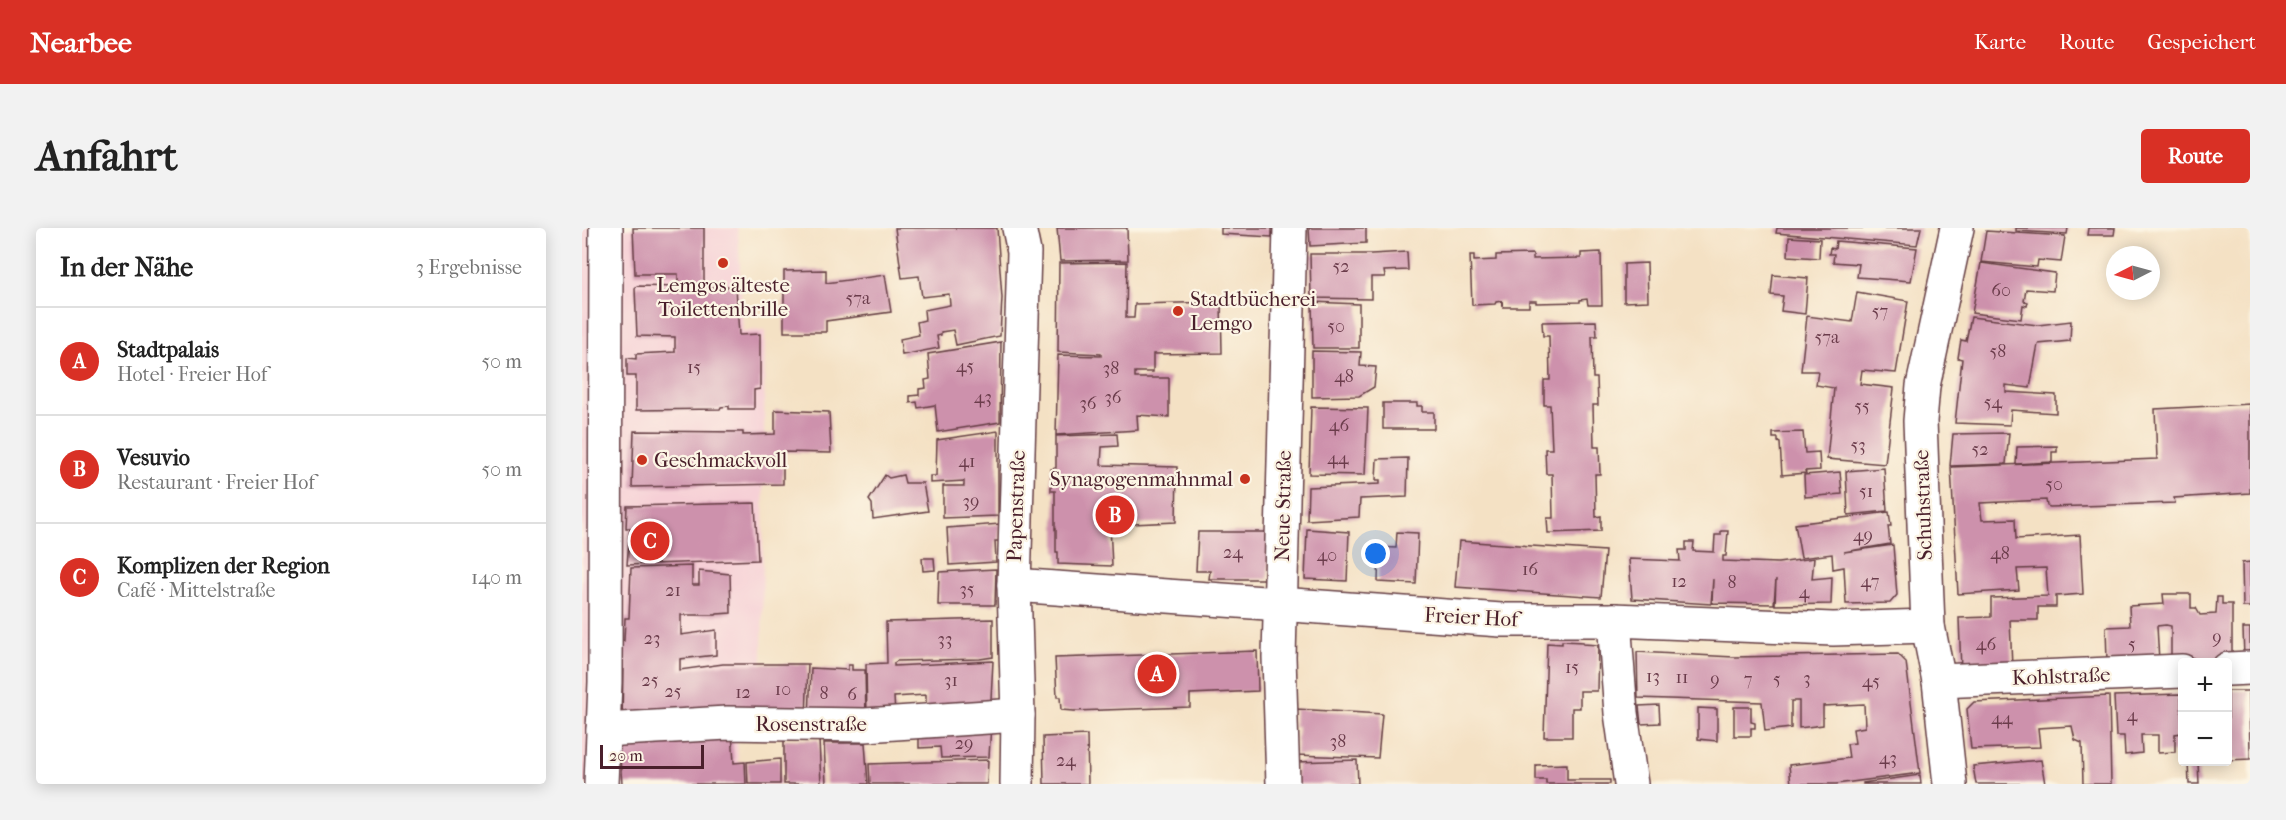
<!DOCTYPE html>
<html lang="de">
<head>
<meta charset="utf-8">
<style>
  :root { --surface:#fff; --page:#f2f2f2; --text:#222; --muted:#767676; --line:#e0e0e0; --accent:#d93025 }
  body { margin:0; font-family:"IM FELL French Canon",serif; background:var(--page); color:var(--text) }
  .controls { position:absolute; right:18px; bottom:18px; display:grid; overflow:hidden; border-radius:6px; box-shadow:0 3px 15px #0003 }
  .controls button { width:54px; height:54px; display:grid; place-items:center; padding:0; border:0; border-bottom:2px solid var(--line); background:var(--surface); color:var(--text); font:30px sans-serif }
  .compass { position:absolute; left:1524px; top:18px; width:54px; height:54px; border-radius:50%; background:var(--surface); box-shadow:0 3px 15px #0003; rotate:264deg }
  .scale { position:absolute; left:18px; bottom:15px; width:104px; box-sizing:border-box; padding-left:6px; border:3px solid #4a1f2b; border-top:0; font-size:16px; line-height:21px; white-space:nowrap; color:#4a1f2b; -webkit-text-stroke:4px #fcf5e5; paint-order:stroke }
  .you { position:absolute; left:794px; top:326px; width:21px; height:21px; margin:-15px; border:4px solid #fff; border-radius:50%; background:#1a73e8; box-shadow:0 0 0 9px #1a73e833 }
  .badge { display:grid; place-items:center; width:39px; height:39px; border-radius:50%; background:var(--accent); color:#fff; font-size:20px; font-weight:700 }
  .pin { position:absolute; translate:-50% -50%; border:3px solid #fff; box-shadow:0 2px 6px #0006 }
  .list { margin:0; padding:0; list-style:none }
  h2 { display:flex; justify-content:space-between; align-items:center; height:78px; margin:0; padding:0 24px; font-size:26px }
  h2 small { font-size:20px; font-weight:400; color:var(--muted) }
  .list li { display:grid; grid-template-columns:39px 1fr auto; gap:18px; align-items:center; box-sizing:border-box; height:108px; padding:0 24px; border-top:2px solid var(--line) }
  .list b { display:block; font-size:22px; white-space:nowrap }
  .list p { margin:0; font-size:20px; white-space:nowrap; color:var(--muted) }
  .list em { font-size:20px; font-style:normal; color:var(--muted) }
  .map { position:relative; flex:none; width:1668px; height:556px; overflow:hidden; border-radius:6px }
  header { display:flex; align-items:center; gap:36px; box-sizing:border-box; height:84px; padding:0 30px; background:var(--accent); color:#fff }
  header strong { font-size:28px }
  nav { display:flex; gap:33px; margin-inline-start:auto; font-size:21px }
  .intro { display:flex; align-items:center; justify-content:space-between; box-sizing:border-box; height:144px; padding:0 36px }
  h1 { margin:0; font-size:42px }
  .button { padding:15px 27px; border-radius:6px; background:var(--accent); color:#fff; font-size:21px; font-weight:700 }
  main { display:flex; gap:36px; padding:0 36px }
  aside { flex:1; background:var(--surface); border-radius:6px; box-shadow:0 3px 15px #0003 }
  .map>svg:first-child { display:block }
  .built { fill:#f6cfd6 }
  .building { fill:#cd91ac }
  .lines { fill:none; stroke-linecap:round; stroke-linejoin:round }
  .street-casing { stroke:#643c42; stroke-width:36 }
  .street { stroke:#fff; stroke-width:33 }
  .poi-dot { fill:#c8321e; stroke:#fcf5e5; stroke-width:2 }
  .labels { text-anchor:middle; stroke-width:4.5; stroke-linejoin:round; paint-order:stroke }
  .number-label { font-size:18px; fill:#6b3c4b }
  .poi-label { font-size:21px; fill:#4a1f2b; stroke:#fcf5e5; text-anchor:start }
  .street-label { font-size:21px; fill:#4a1f2b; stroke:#fcf5e5 }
</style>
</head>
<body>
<header>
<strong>Nearbee</strong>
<nav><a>Karte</a><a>Route</a><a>Gespeichert</a></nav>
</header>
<div class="intro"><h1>Anfahrt</h1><a class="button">Route</a></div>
<main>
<aside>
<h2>In der Nähe<small>3 Ergebnisse</small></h2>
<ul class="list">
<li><span class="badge">A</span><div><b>Stadtpalais</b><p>Hotel · Freier Hof</p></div><em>50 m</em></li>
<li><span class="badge">B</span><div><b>Vesuvio</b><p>Restaurant · Freier Hof</p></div><em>50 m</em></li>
<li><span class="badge">C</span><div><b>Komplizen der Region</b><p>Café · Mittelstraße</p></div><em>140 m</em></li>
</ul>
</aside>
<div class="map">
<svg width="1668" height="556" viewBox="0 0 1668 556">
  <rect width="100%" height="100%" fill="#fcf5e5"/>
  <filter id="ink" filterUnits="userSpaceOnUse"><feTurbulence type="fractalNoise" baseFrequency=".0167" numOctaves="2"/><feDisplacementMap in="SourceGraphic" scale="12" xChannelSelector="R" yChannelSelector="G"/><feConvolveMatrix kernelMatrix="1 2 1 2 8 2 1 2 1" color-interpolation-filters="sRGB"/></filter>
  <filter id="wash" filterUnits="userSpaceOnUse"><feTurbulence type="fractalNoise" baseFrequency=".008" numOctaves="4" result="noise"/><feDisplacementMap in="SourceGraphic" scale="24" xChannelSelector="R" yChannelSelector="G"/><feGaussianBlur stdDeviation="1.35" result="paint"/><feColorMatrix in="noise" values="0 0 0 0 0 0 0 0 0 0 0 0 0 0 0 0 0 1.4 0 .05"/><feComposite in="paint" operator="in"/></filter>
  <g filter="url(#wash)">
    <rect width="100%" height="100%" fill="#f4e1c4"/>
    <path class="built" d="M0 0H156L161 103 183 102 180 431 177 491H154L157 556H0Z"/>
    <g id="blocks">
      <g class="building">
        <path d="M51 0H122V59H154L157 107 178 106V161L172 162V181H147V178L139 179 138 181 54 182V148H45V130L54 131V126L93 124V109L55 108 53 60 55 58 96 59V46H53Z"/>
        <path d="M313 0H415L420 70 418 108 374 117 371 102 359 104V107L355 108 357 120 320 127 318 111 337 107 335 94 343 92 342 82 368 77 367 66 340 69 337 48 320 50Z"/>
        <path d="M475 0H545L546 32 478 33Z"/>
        <path d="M639 0H690V9L639 6Z"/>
        <path d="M727 0H784V15L728 18Z"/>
        <path d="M1195 0H1339L1335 17 1194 5Z"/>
        <path d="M1434 0H1486L1485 6 1434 3Z"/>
        <path d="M1506 0H1533L1532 7H1505Z"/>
        <path d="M1404 3 1483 8 1479 34 1456 32 1455 39 1399 34Z"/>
        <path d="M1207 9 1238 11 1237 30 1206 28Z"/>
        <path d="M1254 13 1335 20 1329 53 1275 49 1277 36 1251 34 1252 26H1247L1248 20 1253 21Z"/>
        <path d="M825 24 826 42 802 43 803 49H789V71L729 70 728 26H789Z"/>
        <path d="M1019 24 1020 77H1006L1005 71 998 72V74L954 75V73H947V79H921L920 73 914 74 913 76 890 77 888 27H892V33L914 32V27L951 26V31L999 30V25Z"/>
        <path d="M545 34 544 90H552L553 76 639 74 640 125 571 126V144H553V150H587V189L555 187 556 202 474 207 476 127 519 128V126L476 124 477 35Z"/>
        <path d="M1065 35 1066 73 1042 74V36Z"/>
        <path d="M1399 35 1473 45 1471 63 1444 61 1442 73 1446 74 1445 78 1441 77 1439 91 1390 85Z"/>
        <path d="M244 42V55L303 47 309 84 244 93V104H202V43Z"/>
        <path d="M1191 47 1226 50 1223 86 1199 83 1201 68 1189 67Z"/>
        <path d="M1275 64 1326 73 1314 145 1280 142 1278 156 1312 160 1303 236 1245 231 1252 160 1234 157 1236 143H1219L1225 88 1270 94Z"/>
        <path d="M730 74 777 76V120H731Z"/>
        <path d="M1389 89 1456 97 1489 93 1488 113 1456 116 1448 160 1424 157V164L1474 167V185L1429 182 1428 197 1373 195 1380 131 1376 130 1379 112 1384 113Z"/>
        <path d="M1014 93 1015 108H1010L1011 150H1015L1016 177H1011L1012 219H1017L1018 246H1013L1014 289 1019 288V303L966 305 965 290H971L970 246H964L963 221H970L968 177H962V152H968L967 108H961L960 94Z"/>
        <path d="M419 114 418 194 356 204 353 177 336 180 335 174 328 175V168L337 167V161L344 160 343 152 348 151 346 126Z"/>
        <path d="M730 123 779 124 778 138 794 139 792 159 777 168 730 169Z"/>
        <path d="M801 175H835V178H840V184H852V201H801Z"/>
        <path d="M1668 176V265L1592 270 1593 275 1468 279 1465 278 1464 272 1398 275 1400 292 1433 291 1434 311 1498 307 1501 366 1474 368V379H1456V392H1428L1430 439 1379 442 1377 390 1409 389V370L1466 368 1464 340 1435 341 1437 362 1376 366 1369 239 1575 231 1573 181Z"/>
        <path d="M729 179 786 180 783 247 727 246Z"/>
        <path d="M193 182 247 184 249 225 201 224V256L50 259 52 203 161 204V207L193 206Z"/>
        <path d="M416 203V288L361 290V258H382V253L348 255V248H354L355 212Z"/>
        <path d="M1221 204 1223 225 1237 224 1238 242 1223 243 1224 245 1200 247 1198 215 1196 214V210H1191V205Z"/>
        <path d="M1427 205 1424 236 1368 238 1371 206Z"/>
        <path d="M535 206 536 218 520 219 519 237 595 239 594 294 528 297 530 338 476 336V324H474V300L473 301V263H469V241L474 240V208Z"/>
        <path d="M1475 218V224H1470V234L1434 236 1435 219Z"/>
        <path d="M826 230 825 269 778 271 777 289 725 292 726 259 798 256V252H794L795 231Z"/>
        <path d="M1302 240 1305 283 1266 287 1264 243Z"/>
        <path d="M1258 244 1260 266 1223 269 1222 247Z"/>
        <path d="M303 247 307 250 321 247 323 255H341L346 283 291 291 290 276 287 272Z"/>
        <path d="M173 275 176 332 45 337 48 300H44L45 278Z"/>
        <path d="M1307 284 1309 298H1306L1308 316 1262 324 1311 317 1315 367 1308 375 1264 376 1262 339 1251 341 1250 326 1219 330 1213 296Z"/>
        <path d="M418 296 417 313H413L414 334 367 337 365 300Z"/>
        <path d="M725 301 767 304 765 353 723 351Z"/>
        <path d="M1139 303H1146L1144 328H1141V333L1196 335 1232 330 1230 351 1250 349 1249 376 1193 377 1194 351 1192 376 1130 375 1131 351 1129 376 1050 371 1047 331 1098 333 1097 322H1104V314H1112L1111 323 1132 324 1133 307H1139Z"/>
        <path d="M616 304H688L686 351H627L628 343H614Z"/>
        <path d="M815 304 836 305 834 356 796 354 797 319 814 320Z"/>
        <path d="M877 313 1023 323 1019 369 873 359Z"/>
        <path d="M340 330H352L353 342 341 343Z"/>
        <path d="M1668 334V379H1661L1660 335Z"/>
        <path d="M110 338V357H117V343L148 346 149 385 135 386 134 387H99V407L134 402V427L98 431V442L141 436H226L224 490 40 495 41 438 36 437 37 413H42L43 390H47L49 340Z"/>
        <path d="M414 341 413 377H356L357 344Z"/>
        <path d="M1581 366H1609V380H1614L1618 387 1634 386 1635 369H1640V376H1650V431L1589 433V398L1584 397 1575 398 1577 433 1525 434 1524 399 1548 398 1547 378 1582 376Z"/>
        <path d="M411 391V429L398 431 315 433 312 435V438L411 433 409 471 403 478 344 483V467L327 468 312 469 313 485 285 487 284 436 305 435 304 394Z"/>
        <path d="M1661 400H1668V428L1662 429Z"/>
        <path d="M980 413 1001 414V416L1016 417 1015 463H998V480H990V509H962L965 415 980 416Z"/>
        <path d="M675 423 676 463 608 466V479L492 483 479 482 478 469H475L473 430Z"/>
        <path d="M1055 424 1152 429 1316 426 1324 434 1338 545 1254 556H1209L1207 537 1267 530 1265 516 1273 515 1271 501 1283 499 1282 476 1241 478V497L1217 500V473H1209V500L1183 503 1180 474 1056 470Z"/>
        <path d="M266 437H270V442H283L284 490H227L229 440 266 442Z"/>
        <path d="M1646 463H1667L1668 531 1646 532Z"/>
        <path d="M1599 466 1600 505 1593 506V524L1576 525V507H1559L1560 525 1543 527 1542 508H1534L1532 468Z"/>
        <path d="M1527 468 1529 556H1501L1500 515 1493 512 1490 498 1456 500 1458 519 1389 521 1385 481 1392 474Z"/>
        <path d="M1077 477 1078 495 1059 496 1057 478Z"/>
        <path d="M1152 479H1169V494L1173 495V500H1169V508H1152Z"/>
        <path d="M1116 480 1135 481V513L1116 511Z"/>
        <path d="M713 481 800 486 796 530 714 527 716 499H712Z"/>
        <path d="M409 497 407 529 359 530 358 519 337 520V505Z"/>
        <path d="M150 504 152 535 163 534 164 556H40L37 517 39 518V512Z"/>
        <path d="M505 507 506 556H462L461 509Z"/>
        <path d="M202 511 237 512 239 556H202Z"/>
        <path d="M242 515H283L286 556H244Z"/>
        <path d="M198 531V556H166L165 534Z"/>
        <path d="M406 532 405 556H288L287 536Z"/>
        <path d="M775 532 776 556H715L714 534Z"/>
        <path d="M1459 532 1463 556H1394L1391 538Z"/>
        <path d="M1606 534H1616L1617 556H1607Z"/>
        <path d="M985 536V552H1028V556H964V552H954V537Z"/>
        <path d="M1338 547 1339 556H1281V555Z"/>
      </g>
    </g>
  </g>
  <g filter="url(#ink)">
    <use href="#blocks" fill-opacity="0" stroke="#643c42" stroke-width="1.5"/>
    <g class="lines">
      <g class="street-casing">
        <g id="street">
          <path d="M432 357 919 392H1032L1251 401 1346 398"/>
          <path d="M1032 392 1039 485 1049 556"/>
          <path d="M1646 441 1668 440"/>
          <path d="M1357 453 1600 443"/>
          <path d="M21 502 145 495 283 497 436 487"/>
          <path d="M19 556 23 454 24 0"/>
          <path d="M435 556 436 487 432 357 442 24 437 0"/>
          <path d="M701 556 697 429 708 0"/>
          <path d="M1368 556 1357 453 1346 398 1338 193 1341 158 1375 0"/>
        </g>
      </g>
      <use href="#street" class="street"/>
    </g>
  </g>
  <g class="poi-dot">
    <circle cx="141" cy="35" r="6"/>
    <circle cx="596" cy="83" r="6"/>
    <circle cx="60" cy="232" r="6"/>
    <circle cx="663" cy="251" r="6"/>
  </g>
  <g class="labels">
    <g class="number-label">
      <text x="759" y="44">52</text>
      <text x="1419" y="68">60</text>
      <text x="276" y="76">57a</text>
      <text x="1298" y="89">57</text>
      <text x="754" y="104">50</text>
      <text x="1245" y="115">57a</text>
      <text x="1416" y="129">58</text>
      <text x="383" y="144">45</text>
      <text x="112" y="145">15</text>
      <text x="529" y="146">38</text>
      <text x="762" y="154">48</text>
      <text x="401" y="175">43</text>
      <text x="531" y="175">36</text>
      <text x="1411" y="180">54</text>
      <text x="506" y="181">36</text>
      <text x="1280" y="184">55</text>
      <text x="757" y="203">46</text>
      <text x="1276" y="223">53</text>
      <text x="1398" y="227">52</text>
      <text x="756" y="236">44</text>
      <text x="385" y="239">41</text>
      <text x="1472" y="262">50</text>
      <text x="1284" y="269">51</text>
      <text x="389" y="279">39</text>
      <text x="1281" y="313">49</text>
      <text x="651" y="330">24</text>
      <text x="1418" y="331">48</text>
      <text x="745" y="333">40</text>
      <text x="948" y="347">16</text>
      <text x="1097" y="359">12</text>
      <text x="1288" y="359">47</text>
      <text x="1150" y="360">8</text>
      <text x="385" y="367">35</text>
      <text x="91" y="368">21</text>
      <text x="1222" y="370">4</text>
      <text x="1635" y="415">9</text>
      <text x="70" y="416">23</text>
      <text x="363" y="417">33</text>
      <text x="1404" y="422">46</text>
      <text x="1550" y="422">5</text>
      <text x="990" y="445">15</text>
      <text x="1071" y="454">13</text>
      <text x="1100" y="455">11</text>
      <text x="1225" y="456">3</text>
      <text x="1133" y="457">9</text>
      <text x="1166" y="457">7</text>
      <text x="1195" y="457">5</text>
      <text x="68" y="458">25</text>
      <text x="369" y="458">31</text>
      <text x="1289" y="459">45</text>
      <text x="201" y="467">10</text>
      <text x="91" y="469">25</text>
      <text x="161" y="470">12</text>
      <text x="242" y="471">8</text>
      <text x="270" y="472">6</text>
      <text x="1550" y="493">4</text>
      <text x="1420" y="496">44</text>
      <text x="756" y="519">38</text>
      <text x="382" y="521">29</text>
      <text x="1306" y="536">43</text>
      <text x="484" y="538">24</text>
    </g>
    <g class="poi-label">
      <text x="141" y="64" text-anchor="middle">Lemgos älteste<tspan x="141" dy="24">Toilettenbrille</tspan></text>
      <text x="608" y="78">Stadtbücherei<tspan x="608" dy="24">Lemgo</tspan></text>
      <text x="72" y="239">Geschmackvoll</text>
      <text x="651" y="258" text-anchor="end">Synagogenmahnmal</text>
    </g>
    <g class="street-label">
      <text transform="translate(1341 277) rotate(-92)" y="7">Schuhstraße</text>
      <text transform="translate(434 278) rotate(-88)" y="7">Papenstraße</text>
      <text transform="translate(701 278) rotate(-89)" y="7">Neue Straße</text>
      <text transform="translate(889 389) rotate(3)" y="7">Freier Hof</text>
      <text transform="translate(1479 448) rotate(-2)" y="7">Kohlstraße</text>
      <text x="229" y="503">Rosenstraße</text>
    </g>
  </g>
</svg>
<div class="controls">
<button>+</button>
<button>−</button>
</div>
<svg class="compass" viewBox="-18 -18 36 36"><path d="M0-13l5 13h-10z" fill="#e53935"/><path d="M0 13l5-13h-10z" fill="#767676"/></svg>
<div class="scale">20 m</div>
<div class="you"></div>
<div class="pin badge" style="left:575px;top:446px">A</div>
<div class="pin badge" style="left:533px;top:287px">B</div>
<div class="pin badge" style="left:68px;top:313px">C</div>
</div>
</main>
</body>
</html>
